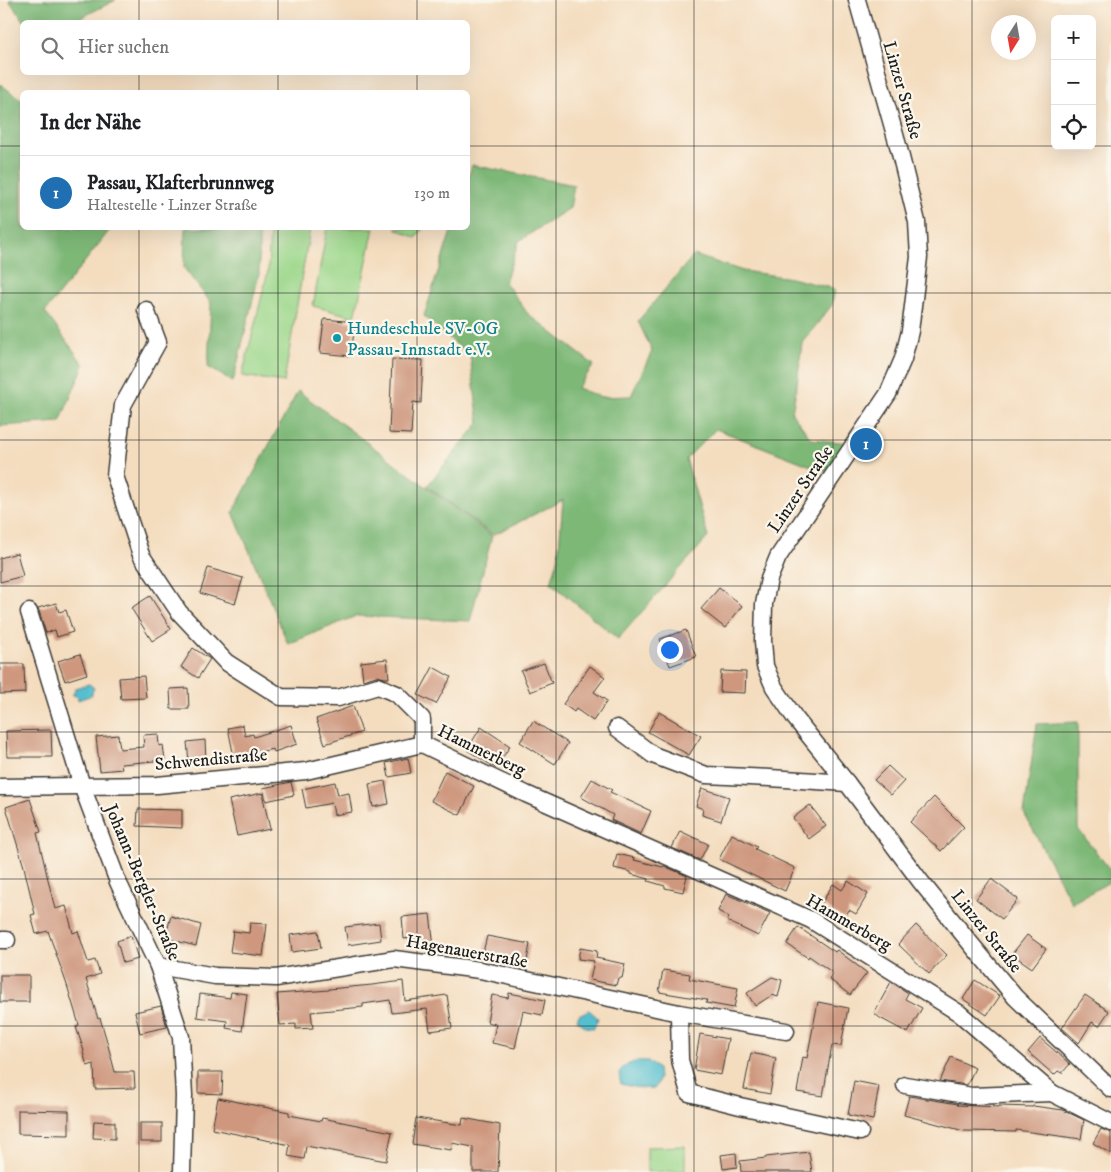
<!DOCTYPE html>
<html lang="de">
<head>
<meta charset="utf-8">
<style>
  :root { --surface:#fff; --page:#f2f2f2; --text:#202124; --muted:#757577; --line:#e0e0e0; --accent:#1f6fb2 }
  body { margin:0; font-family:"IM FELL DW Pica",serif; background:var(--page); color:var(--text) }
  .controls { position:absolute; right:15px; top:15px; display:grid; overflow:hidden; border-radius:8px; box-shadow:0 5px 20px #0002 }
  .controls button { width:45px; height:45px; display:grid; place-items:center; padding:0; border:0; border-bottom:1px solid var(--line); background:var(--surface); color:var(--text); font:25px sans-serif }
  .compass { position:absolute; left:991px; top:15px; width:45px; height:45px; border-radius:50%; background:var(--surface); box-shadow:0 5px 20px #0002; rotate:191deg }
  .you { position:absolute; left:669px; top:649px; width:18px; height:18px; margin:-12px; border:4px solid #fff; border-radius:50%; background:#1a73e8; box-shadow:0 0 0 8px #1a73e833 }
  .badge { display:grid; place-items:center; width:32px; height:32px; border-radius:50%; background:var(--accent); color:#fff; font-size:16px; font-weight:700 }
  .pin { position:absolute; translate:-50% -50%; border:2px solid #fff; box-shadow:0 1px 5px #0006 }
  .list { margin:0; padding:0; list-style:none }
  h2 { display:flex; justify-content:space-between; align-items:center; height:65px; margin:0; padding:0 20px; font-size:21px }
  h2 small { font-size:16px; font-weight:400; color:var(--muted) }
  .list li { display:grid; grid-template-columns:32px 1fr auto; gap:15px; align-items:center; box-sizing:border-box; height:75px; padding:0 20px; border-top:1px solid var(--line) }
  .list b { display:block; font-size:19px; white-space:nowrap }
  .list p { margin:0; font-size:16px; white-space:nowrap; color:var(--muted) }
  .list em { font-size:16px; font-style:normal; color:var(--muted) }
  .icon { flex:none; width:28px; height:28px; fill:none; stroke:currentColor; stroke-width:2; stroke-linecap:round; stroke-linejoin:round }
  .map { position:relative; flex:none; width:1111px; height:1172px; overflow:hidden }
  .search { position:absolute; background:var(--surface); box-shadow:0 5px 20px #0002; left:20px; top:20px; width:450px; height:55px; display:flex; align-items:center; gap:12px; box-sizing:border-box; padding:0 18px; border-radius:8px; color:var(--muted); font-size:19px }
  .panel { position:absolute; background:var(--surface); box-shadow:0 5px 20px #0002; left:20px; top:90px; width:450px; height:140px; border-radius:8px }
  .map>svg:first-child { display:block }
  .green { fill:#9cd78b; stroke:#5c7a54 }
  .forest { fill:#7db877; stroke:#4c6a4a }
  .water { fill:#54bfcf; stroke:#386e76 }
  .building { fill:#ce977e }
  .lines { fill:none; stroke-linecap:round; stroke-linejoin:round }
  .minor-casing { stroke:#3c3934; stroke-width:19 }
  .minor { stroke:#fff; stroke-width:16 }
  .grid { fill:none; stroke:#1c1c1c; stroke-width:1; stroke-opacity:0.55 }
  .culture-dot { fill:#0f9aa8; stroke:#fbf7ec; stroke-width:2 }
  .labels { text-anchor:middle; stroke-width:4.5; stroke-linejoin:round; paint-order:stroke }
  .street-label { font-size:18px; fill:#1c1c1c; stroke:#fbf7ec }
  .culture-label { font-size:18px; fill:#0d838f; stroke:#fbf7ec; text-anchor:start }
</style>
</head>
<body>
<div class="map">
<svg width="1111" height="1172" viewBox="0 0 1111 1172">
  <rect width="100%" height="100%" fill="#fbf7ec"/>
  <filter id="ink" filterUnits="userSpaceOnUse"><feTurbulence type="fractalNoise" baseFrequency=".02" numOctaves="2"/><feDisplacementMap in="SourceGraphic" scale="10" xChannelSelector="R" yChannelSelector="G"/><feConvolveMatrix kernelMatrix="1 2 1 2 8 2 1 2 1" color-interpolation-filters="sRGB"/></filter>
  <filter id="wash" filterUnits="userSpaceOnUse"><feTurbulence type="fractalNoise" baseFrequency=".0096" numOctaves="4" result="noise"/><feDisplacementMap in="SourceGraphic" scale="20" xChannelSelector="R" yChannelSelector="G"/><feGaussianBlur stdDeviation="1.12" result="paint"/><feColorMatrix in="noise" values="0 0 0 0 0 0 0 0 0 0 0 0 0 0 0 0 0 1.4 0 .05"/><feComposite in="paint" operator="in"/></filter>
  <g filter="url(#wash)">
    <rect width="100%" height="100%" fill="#f4ddbf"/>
    <g class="green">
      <path d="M270 228H310L284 382 242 376 268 271Z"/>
      <path d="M327 228H374L355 317 313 306Z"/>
      <path d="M395 228H423L416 238Z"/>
      <path d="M685 1146V1171L647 1172V1147Z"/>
    </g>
    <g class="forest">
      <path d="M9 0H116L72 22H24Z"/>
      <path d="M0 84 22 100V228H108L109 231 45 312 84 365 60 422 0 426Z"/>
      <path d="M472 165 574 185 570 208 519 241 505 282 528 314 594 365 577 388 601 397 631 396 652 351 638 321 694 255 743 271 791 278 835 289 832 305 802 343 797 384 792 413 811 439 849 443 829 473 716 429 686 459 708 537 618 639 551 583 558 559 563 500 493 535 427 486 479 423 470 356 424 316 452 228H468V179Z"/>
      <path d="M185 228H259V274L233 382 208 367 211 303 184 268Z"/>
      <path d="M298 391 492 536 470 621 356 616 288 644 233 512Z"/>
      <path d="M1078 722V829L1111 871V881L1072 903 1024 813 1037 724Z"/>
    </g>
    <g class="water">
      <path d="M89 684 94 688 92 692V695L78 700V697L73 695V693L75 691V688Z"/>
      <path d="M589 1010 598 1018 594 1028 586 1027 577 1020 579 1015Z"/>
      <path d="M638 1061H648L658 1069 659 1079 655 1088C643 1089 633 1087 621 1084 616 1068 625 1065 638 1061Z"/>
    </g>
    <g id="blocks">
      <g class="building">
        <path d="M324 319 355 322 351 356 320 353Z"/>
        <path d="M392 359 423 360 421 403 413 402 411 434 389 433Z"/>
        <path d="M17 553 23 576 0 582V558Z"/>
        <path d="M208 568 243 578 235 604 200 593Z"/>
        <path d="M719 588 742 606 725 628 701 609Z"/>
        <path d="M150 596 171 629 152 641 131 608Z"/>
        <path d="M56 603 59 612 66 610 73 632 57 637 55 630 46 633 38 608Z"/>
        <path d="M686 630 696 657 670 666 660 639Z"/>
        <path d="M193 648 210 659 198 678 181 667Z"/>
        <path d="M80 654 87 674 65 681 58 661Z"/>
        <path d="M387 659 389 678H385L376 676 363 680 361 662Z"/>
        <path d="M544 663 552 683 530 692 521 671Z"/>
        <path d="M0 664H24L25 693 0 694Z"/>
        <path d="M590 666 605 677 594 692 607 701 593 721 576 709 574 712 563 704Z"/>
        <path d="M433 667 451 677 436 704 418 695Z"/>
        <path d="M721 671 746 672 745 693 720 692Z"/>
        <path d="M144 676 146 698 121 699 119 678Z"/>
        <path d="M188 688 189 709H171L170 689Z"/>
        <path d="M353 706 362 732 325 744 316 719Z"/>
        <path d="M659 712 701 736 689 755 648 732Z"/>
        <path d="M533 721 568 743 555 764 520 742Z"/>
        <path d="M243 725 245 736 253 734 254 737 291 725 297 744 274 752 273 749 234 757 228 728Z"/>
        <path d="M481 727 510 746 496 768 467 750Z"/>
        <path d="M51 730 52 757H7L6 731Z"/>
        <path d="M158 734 159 746 163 745 165 760 121 764 122 769 100 771 96 737 118 735 120 749 144 747 143 735Z"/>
        <path d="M205 740 206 761 189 762 187 742Z"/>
        <path d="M408 758 411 773 389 777 386 763Z"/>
        <path d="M888 766 904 781 891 795 874 780Z"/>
        <path d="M445 771 474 786 460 815 431 801Z"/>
        <path d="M592 779 612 790 610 792 651 811 641 834 611 820 613 815 581 797Z"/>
        <path d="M385 781 389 804 373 807 369 784Z"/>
        <path d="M291 782 294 795 266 801 263 788Z"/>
        <path d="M335 782 338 795 349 793 352 812 334 815 332 803 306 808 302 789Z"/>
        <path d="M702 788 729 797 721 821 702 815 703 809 696 806Z"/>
        <path d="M262 793 270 829 237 836 229 800Z"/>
        <path d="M934 797 964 827 941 851 910 822Z"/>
        <path d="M30 799 41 832 37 833 55 909 66 906 73 933 78 931 88 962 95 960 100 974 86 979 98 1019 100 1018 106 1038 115 1072H134L135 1088 95 1089 94 1064 87 1066 83 1052 84 1051 76 1027 79 1025 67 985 48 931 36 934 31 915 35 914 24 867 6 807Z"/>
        <path d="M810 805 826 826 809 839 793 818Z"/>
        <path d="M138 809 182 810V828L137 826Z"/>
        <path d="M680 831 708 844 700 860 672 848Z"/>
        <path d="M732 834 757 847 755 849 795 868 785 891 719 859Z"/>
        <path d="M617 854 635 858 634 860 663 867 664 866 687 876 683 892 665 888V886L648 881 649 879 631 874V872L614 868Z"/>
        <path d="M991 879 1018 899 1002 919 976 899Z"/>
        <path d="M848 881 868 894 856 914 849 910 844 919 821 904 833 884 842 890Z"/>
        <path d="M726 894 770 913 758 936 727 921 729 917 718 911Z"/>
        <path d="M430 914 434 947 419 944 416 937 404 939 402 917Z"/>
        <path d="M171 916 201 925 196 946 165 938Z"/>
        <path d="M250 923 267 924 263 956 230 952 233 931 249 933Z"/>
        <path d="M379 923 381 940 348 945 345 927Z"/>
        <path d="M916 925 947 955 929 974 898 944Z"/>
        <path d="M798 927 835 952 837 950 867 973 850 995 829 979 833 973 809 956 808 958 787 944Z"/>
        <path d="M318 931 321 948 292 952 290 935Z"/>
        <path d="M1027 935 1046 949 1032 968 1012 954Z"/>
        <path d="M131 936 138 959 123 963 117 941Z"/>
        <path d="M487 936 530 944 526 966 482 957Z"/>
        <path d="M580 948 597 951 596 958 625 964 622 978H618L616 985 590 980 594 961 578 959Z"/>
        <path d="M663 970 690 974 689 979 738 988 734 1008 706 1003 707 1000 659 992Z"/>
        <rect x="0" y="975" width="29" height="27"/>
        <path d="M772 977 782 980 778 997 772 995 755 1006 747 993Z"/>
        <path d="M975 980 1000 996 987 1015 963 999Z"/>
        <path d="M403 981 405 1001 447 995 452 1028 430 1031 427 1009 392 1013 390 1000 363 1004V1007L311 1012 313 1028 296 1029V1024L280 1025 277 994 329 990V989L372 985Z"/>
        <path d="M891 982 908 993 905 999 922 1008 908 1033 880 1018 874 1013Z"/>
        <path d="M231 992 247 994 242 1031 226 1028 227 1021 197 1017 200 994 230 998Z"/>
        <path d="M509 993 545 1000 542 1015 523 1011 515 1048 492 1043 496 1024 487 1022 492 995 508 998Z"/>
        <path d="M1085 995 1109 1011 1099 1026 1092 1022 1079 1043 1062 1028Z"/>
        <path d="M818 1002 848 1008 841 1046 832 1045 823 1096 797 1092 803 1057 807 1058Z"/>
        <path d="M161 1006 167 1027 140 1033 135 1012Z"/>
        <path d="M700 1034 728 1039 721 1075 694 1070Z"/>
        <path d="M1040 1038 1070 1064 1062 1073 1058 1071 1054 1075 1028 1052Z"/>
        <path d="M751 1053 776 1058 770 1094 744 1089Z"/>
        <path d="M951 1057 975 1068 967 1085 940 1081Z"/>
        <path d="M198 1072H223L222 1094 198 1093Z"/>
        <path d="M854 1081 879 1086 873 1120 848 1115Z"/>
        <path d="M909 1096 958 1104 957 1105 999 1107V1106L1033 1107V1106L1063 1110 1084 1120 1081 1139 1016 1130V1132L964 1131 904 1115Z"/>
        <path d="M218 1098 289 1112V1115L321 1121 322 1118 392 1132 386 1161 306 1146 304 1159 288 1156 290 1145 212 1129Z"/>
        <path d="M18 1110 69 1111V1135L18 1134Z"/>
        <path d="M416 1118 462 1125 463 1118 500 1125 498 1172H473V1147L452 1143 451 1150 412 1144Z"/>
        <path d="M94 1121 115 1122V1139L93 1138Z"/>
        <rect x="140" y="1123" width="22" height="19"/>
        <path d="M1101 1129 1111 1133V1154L1093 1143Z"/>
        <path d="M809 1152 812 1172H741L740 1161 766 1158V1157Z"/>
        <path d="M736 1153 737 1167 723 1169 721 1155Z"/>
      </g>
    </g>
  </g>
  <g filter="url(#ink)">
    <use href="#blocks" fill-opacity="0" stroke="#3c3934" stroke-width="1"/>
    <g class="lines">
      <g class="minor-casing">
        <g id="minor">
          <path d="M857 0 899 149 917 222 919 257 910 331 903 359 888 394 778 557 769 579 764 604 763 641 765 666 774 687 795 718 847 783 921 882 971 944 1015 997 1111 1089"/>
          <path d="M146 310 158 342 123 405 115 476 141 555 179 612 226 662 281 697 338 698 378 686 397 694 422 719V744L526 794 811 920 959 1013 1052 1093 1111 1123"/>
          <path d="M29 612 82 786 118 882 158 966 181 1037 184 1096 182 1172"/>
          <path d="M617 728 653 755 706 775 770 778 847 783"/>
          <path d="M0 787 157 785 306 771 422 744"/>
          <path d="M0 940H7"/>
          <path d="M158 966 215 976 276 978 394 959 480 970 679 1013 786 1031"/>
          <path d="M679 1013 680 1060 689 1093 740 1106 860 1132"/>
          <path d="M905 1085 972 1096 1052 1093"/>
        </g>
      </g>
      <use href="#minor" class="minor"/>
    </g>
  </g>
  <path class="grid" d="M139 0V22M278 0V22M417 0V22M556 0V1172M694 0V1172M833 0V1172M972 0V1172M139 72V92M278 72V92M417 72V92M0 146H22M468 146H1111M139 228V1172M278 228V1172M417 228V1172M0 293H1111M0 440H1111M0 586H1111M0 732H1111M0 879H1111M0 1026H1111"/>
  <circle class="culture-dot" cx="337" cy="338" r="5"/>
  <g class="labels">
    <g class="street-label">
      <text transform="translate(903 90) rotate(74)" y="6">Linzer Straße</text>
      <text transform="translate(800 489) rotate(-56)" y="6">Linzer Straße</text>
      <text transform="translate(482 750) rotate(26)" y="6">Hammerberg</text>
      <text transform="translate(211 759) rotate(-5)" y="6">Schwendistraße</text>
      <text transform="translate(143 882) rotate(67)" y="6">Johann-Bergler-Straße</text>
      <text transform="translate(849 922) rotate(30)" y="6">Hammerberg</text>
      <text transform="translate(987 931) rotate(51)" y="6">Linzer Straße</text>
      <text transform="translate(467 951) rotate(10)" y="6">Hagenauerstraße</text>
    </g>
    <g class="culture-label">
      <text x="347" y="334">Hundeschule SV-OG<tspan x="347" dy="21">Passau-Innstadt e.V.</tspan></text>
    </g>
  </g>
</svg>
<div class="controls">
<button>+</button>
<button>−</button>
<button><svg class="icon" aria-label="locate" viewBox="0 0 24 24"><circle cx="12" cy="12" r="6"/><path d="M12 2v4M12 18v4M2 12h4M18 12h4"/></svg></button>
</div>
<svg class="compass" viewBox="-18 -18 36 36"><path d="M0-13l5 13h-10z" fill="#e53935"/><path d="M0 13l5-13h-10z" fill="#757577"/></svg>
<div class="you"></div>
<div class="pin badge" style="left:866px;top:444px">1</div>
<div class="search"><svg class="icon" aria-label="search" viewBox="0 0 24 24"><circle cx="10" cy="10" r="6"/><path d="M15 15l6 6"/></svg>Hier suchen</div>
<section class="panel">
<h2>In der Nähe<small></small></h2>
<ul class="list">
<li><span class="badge">1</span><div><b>Passau, Klafterbrunnweg</b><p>Haltestelle · Linzer Straße</p></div><em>130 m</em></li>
</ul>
</section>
</div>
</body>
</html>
